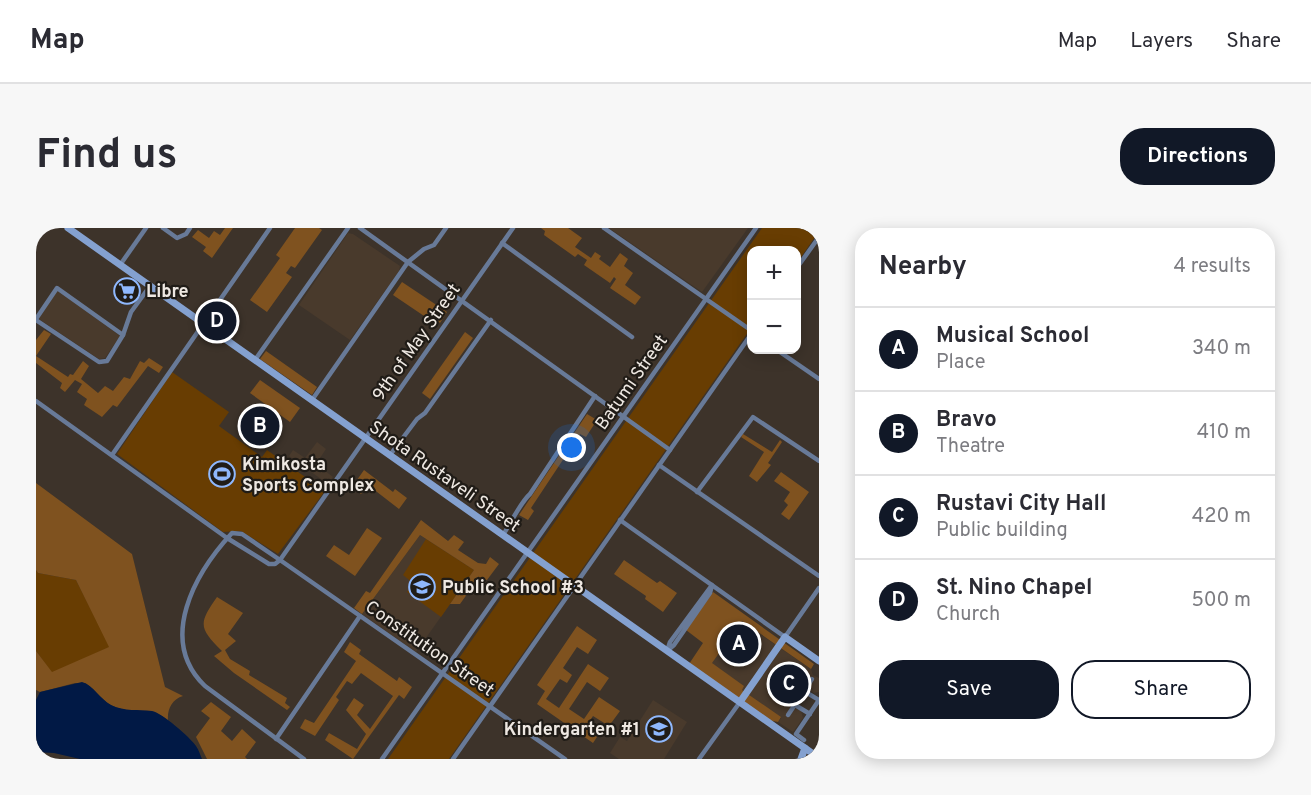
<!DOCTYPE html>
<html lang="en">
<head>
<meta charset="utf-8">
<style>
  :root { --surface:#fff; --page:#f7f7f7; --text:#2b2b33; --muted:#7c7c81; --line:#e1e1e2; --accent:#111827 }
  body { margin:0; font-family:Overpass,sans-serif; background:var(--page); color:var(--text) }
  .controls { position:absolute; right:18px; top:18px; display:grid; overflow:hidden; border-radius:12px; box-shadow:0 3px 15px #0003 }
  .controls button { width:54px; height:54px; display:grid; place-items:center; padding:0; border:0; border-bottom:2px solid var(--line); background:var(--surface); color:var(--text); font:30px sans-serif }
  .you { position:absolute; left:536px; top:220px; width:21px; height:21px; margin:-15px; border:4px solid #fff; border-radius:50%; background:#1a73e8; box-shadow:0 0 0 9px #1a73e833 }
  .badge { display:grid; place-items:center; width:39px; height:39px; border-radius:50%; background:var(--accent); color:#fff; font-size:20px; font-weight:700 }
  .pin { position:absolute; translate:-50% -50%; border:3px solid #fff; box-shadow:0 2px 6px #0006 }
  .list { margin:0; padding:0; list-style:none }
  h2 { display:flex; justify-content:space-between; align-items:center; height:78px; margin:0; padding:0 24px; font-size:26px }
  h2 small { font-size:20px; font-weight:400; color:var(--muted) }
  .list li { display:grid; grid-template-columns:39px 1fr auto; gap:18px; align-items:center; box-sizing:border-box; height:84px; padding:0 24px; border-top:2px solid var(--line) }
  .list b { display:block; font-size:22px; white-space:nowrap }
  .list p { margin:0; font-size:20px; white-space:nowrap; color:var(--muted) }
  .list em { font-size:20px; font-style:normal; color:var(--muted) }
  .actions { display:flex; gap:12px; padding:18px 24px }
  .actions a { flex:1; padding:14px 0; border:2px solid var(--accent); border-radius:24px; text-align:center; font-size:21px; color:var(--accent) }
  .actions .main { background:var(--accent); color:#fff }
  .map { position:relative; flex:none; width:783px; height:531px; overflow:hidden; border-radius:24px }
  header { display:flex; align-items:center; gap:36px; box-sizing:border-box; height:84px; padding:0 30px; background:var(--surface); border-bottom:2px solid var(--line) }
  header strong { font-size:28px }
  nav { display:flex; gap:33px; margin-inline-start:auto; font-size:21px }
  .intro { display:flex; align-items:center; justify-content:space-between; box-sizing:border-box; height:144px; padding:0 36px }
  h1 { margin:0; font-size:42px }
  .button { padding:15px 27px; border-radius:24px; background:var(--accent); color:#fff; font-size:21px; font-weight:700 }
  main { display:flex; gap:36px; padding:0 36px }
  aside { flex:1; background:var(--surface); border-radius:24px; box-shadow:0 3px 15px #0003 }
  .map>svg:first-child { display:block }
  .built { fill:#493a2c }
  .green { fill:#683d02 }
  .forest { fill:#7f521f }
  .water { fill:#011945 }
  .lines { fill:none; stroke-linecap:round; stroke-linejoin:round }
  .street { stroke:#687a98; stroke-width:4.5 }
  .secondary { stroke:#84a1d0; stroke-width:7 }
  .labels { text-anchor:middle; stroke-width:4.5; stroke-linejoin:round; paint-order:stroke }
  .poi-label { font-size:18px; font-weight:bold; fill:#eee8e2; stroke:#201c17; text-anchor:start }
  .street-label { font-size:18px; fill:#eee8e2; stroke:#201c17 }
</style>
</head>
<body>
<header>
<strong>Map</strong>
<nav><a>Map</a><a>Layers</a><a>Share</a></nav>
</header>
<div class="intro"><h1>Find us</h1><a class="button">Directions</a></div>
<main>
<div class="map">
<svg width="783" height="531" viewBox="0 0 783 531">
  <rect width="100%" height="100%" fill="#3d332a"/>
  <g class="built">
    <path d="M573 0H712L666 64Z"/>
    <path d="M312 5 317 6 364 38 363 43 314 112 263 77Z"/>
    <path d="M21 62 84 108 69 130 63 131 3 91Z"/>
    <path d="M281 214 290 221 280 236 297 249 292 256 253 228 257 222 269 230Z"/>
    <path d="M384 307 438 342 380 424 326 386Z"/>
    <path d="M705 393 775 441 777 447 783 450V464L778 465 770 461 758 480 765 483 767 490 757 504 742 494 745 490 705 461 707 458 675 435Z"/>
    <path d="M617 472 651 494 628 531H583L574 525 584 509 591 513Z"/>
  </g>
  <g class="green">
    <path d="M726 0H783V3L761 35 760 22H716L715 100 413 531H352Z"/>
    <path d="M136 144 193 184 183 198 226 229 231 222 289 263 242 326 205 303 187 304 81 226Z"/>
    <path d="M390 311 438 342 405 389 371 364 377 355 367 347Z"/>
    <path d="M0 342 2 345 40 352 74 419 16 445 0 423Z"/>
  </g>
  <g class="forest">
    <path d="M189 0H197L176 30 167 23 170 19 156 9 162 2 173 10 178 3 184 7Z"/>
    <path d="M259 0H283L286 2 259 40 255 38 250 45 256 49 231 84 214 72 244 30 240 27Z"/>
    <path d="M505 0H532L546 10 539 19 555 30 559 24 565 28 563 31 574 39 584 25 592 31 588 38 597 45 589 57 605 69 599 77 574 60 580 51 578 49 574 55 548 37 551 32 542 26 539 29 508 7 509 3Z"/>
    <path d="M366 54 411 84 404 95 397 89 394 92 357 67Z"/>
    <path d="M8 102 15 106 0 128 32 149 34 146 37 147 47 133 53 138 45 151 62 165 69 158 77 163 88 149 94 151 104 133 108 135 113 130 127 139 123 145 112 138 81 179 77 177 66 189 48 177 51 171 41 164 46 156 39 152 29 164 24 160 26 155 0 135V112Z"/>
    <path d="M429 104 437 110 394 171 386 165Z"/>
    <path d="M230 123 281 159 276 167 224 131Z"/>
    <path d="M224 152 264 180 254 194 214 165Z"/>
    <path d="M551 186 561 192 550 209 544 206 495 280 498 283 492 292 483 287Z"/>
    <path d="M707 206 736 224 744 212 746 214 732 235 735 237 721 254 713 248 728 224 705 209Z"/>
    <path d="M328 242 357 264 359 261 371 270 363 281 332 257 325 266 316 259Z"/>
    <path d="M745 244 773 264 753 292 745 286 752 277 748 273 754 264 738 253Z"/>
    <path d="M0 255 96 326 129 459 147 468C136 471 131 482 132 492 116 480 100 486 82 480 67 476 61 462 49 455H39L4 464 0 462V423L16 444 73 419 40 352 2 345 0 342Z"/>
    <path d="M385 292 412 313 418 307 428 314 422 322 442 335 450 336 454 329 463 336 451 352 442 351 424 376H414L438 342 384 307 326 386 318 380 330 363 334 365Z"/>
    <path d="M331 300 346 310 319 348 290 328 298 317 313 327Z"/>
    <path d="M588 332 621 355 624 353 641 365 627 384 609 371 610 368 578 346Z"/>
    <path d="M677 364 778 436 775 441 706 393 676 435 708 458 706 462 745 489 742 494 732 492 653 436 667 415 650 402Z"/>
    <path d="M181 369 207 385 192 406 200 413 189 422 194 431 214 443 213 447 251 470 249 475 254 479 251 482 198 445 178 428 186 423C163 400 162 396 181 369Z"/>
    <path d="M541 398 561 412 552 426 541 419 527 440 536 447 531 455 524 451 510 471 523 480 552 436 573 450 564 463 551 454 533 481 548 491 563 469 584 483 573 498 557 488 549 500 561 509 557 515 501 476 509 463 501 457Z"/>
    <path d="M314 414 325 422 323 426 361 453 363 449 376 459 368 471 363 467 317 531 289 512 293 505 321 521 330 506 310 482 318 470 328 477 321 487 334 501 357 468 325 445 316 456 311 453 300 469 303 472 279 508 264 500 269 491 278 495 320 433 308 424Z"/>
    <path d="M175 474 195 489 185 503 196 513 206 501 220 514 209 529 211 531H171L160 509 174 490 165 483Z"/>
  </g>
  <path class="water" d="M46 454C57 457 64 471 75 477 89 484 102 481 116 483 125 484 155 510 160 518 163 522 164 527 166 531H44L18 525 0 524V472L4 464Z"/>
  <g class="lines">
    <g class="street">
      <path d="M127 0 141 10 150 6 154 0"/>
      <path d="M324 0 634 222"/>
      <path d="M477 0 244 332 529 531"/>
      <path d="M568 0 716 103"/>
      <path d="M466 15 596 109"/>
      <path d="M84 37 110 0"/>
      <path d="M760 41 783 9"/>
      <path d="M0 91 21 60 87 107"/>
      <path d="M0 92 63 134 71 133 87 107 95 84 114 58"/>
      <path d="M741 122 783 151"/>
      <path d="M219 132 312 0"/>
      <path d="M276 172 372 34 388 21 398 17 410 0"/>
      <path d="M0 173 191 310 233 336H239L244 332 206 306 196 305C159 345 121 412 169 458L268 531"/>
      <path d="M76 227 234 0"/>
      <path d="M354 227 381 191 389 185 455 92"/>
      <path d="M623 237 783 348"/>
      <path d="M661 264 717 189 783 233"/>
      <path d="M584 292 749 409 783 360"/>
      <path d="M467 307C475 295 484 275 494 266L559 168"/>
      <path d="M676 357 674 365 638 417 631 423 634 414Z"/>
      <path d="M768 463 783 472"/>
      <path d="M759 477 774 486"/>
      <path d="M752 487 776 451"/>
      <path d="M240 511 324 388"/>
      <path d="M768 512 760 506 783 472"/>
      <path d="M346 531 720 0"/>
      <path d="M417 531 716 105"/>
      <path d="M663 531 704 474"/>
    </g>
    <g class="secondary">
      <path d="M32 0 783 530"/>
      <path d="M704 474 749 409 783 433"/>
      <path d="M765 531 769 520"/>
    </g>
  </g>
  <defs>
    <g id="supermarket-ring" transform="scale(1.35)"><circle r="9.5" fill="#201c17" stroke="#8fb8fd" stroke-width="1.5"/><path d="M-6-5.5h2.5l.6 2H6L4.5 2H-2.5L-4.4-4H-6ZM-1.5 3.2a1.3 1.3 0 1 0 .1 0ZM3 3.2a1.3 1.3 0 1 0 .1 0Z" fill="#8fb8fd"/></g>
    <g id="stadium-ring" transform="scale(1.35)"><circle r="9.5" fill="#201c17" stroke="#8fb8fd" stroke-width="1.5"/><path d="M0-5a6.5 5 0 1 0 0 10a6.5 5 0 1 0 0-10ZM-3.5-1.8h7v3.6h-7Z" fill="#8fb8fd"/></g>
    <g id="school-ring" transform="scale(1.35)"><circle r="9.5" fill="#201c17" stroke="#8fb8fd" stroke-width="1.5"/><path d="M0-5L7-2L0 1L-7-2ZM-4 1L0 2.5L4 1V4Q0 6-4 4Z" fill="#8fb8fd"/></g>
  </defs>
  <g fill-rule="evenodd">
    <use href="#supermarket-ring" x="91" y="63"/>
    <use href="#stadium-ring" x="186" y="246"/>
    <use href="#school-ring" x="386" y="359"/>
    <use href="#school-ring" x="623" y="501"/>
  </g>
  <g class="labels">
    <g class="poi-label">
      <text x="110" y="69">Libre</text>
      <text x="206" y="242">Kimikosta<tspan x="206" dy="21">Sports Complex</tspan></text>
      <text x="406" y="365">Public School #3</text>
      <text x="604" y="507" text-anchor="end">Kindergarten #1</text>
    </g>
    <g class="street-label">
      <text transform="translate(380 114) rotate(-55)" y="6">9th of May Street</text>
      <text transform="translate(595 154) rotate(-55)" y="6">Batumi Street</text>
      <text transform="translate(409 248) rotate(35)" y="6">Shota Rustaveli Street</text>
      <text transform="translate(394 420) rotate(35)" y="6">Constitution Street</text>
    </g>
  </g>
</svg>
<div class="controls">
<button>+</button>
<button>−</button>
</div>
<div class="you"></div>
<div class="pin badge" style="left:703px;top:416px">A</div>
<div class="pin badge" style="left:224px;top:198px">B</div>
<div class="pin badge" style="left:753px;top:456px">C</div>
<div class="pin badge" style="left:181px;top:93px">D</div>
</div>
<aside>
<h2>Nearby<small>4 results</small></h2>
<ul class="list">
<li><span class="badge">A</span><div><b>Musical School</b><p>Place</p></div><em>340 m</em></li>
<li><span class="badge">B</span><div><b>Bravo</b><p>Theatre</p></div><em>410 m</em></li>
<li><span class="badge">C</span><div><b>Rustavi City Hall</b><p>Public building</p></div><em>420 m</em></li>
<li><span class="badge">D</span><div><b>St. Nino Chapel</b><p>Church</p></div><em>500 m</em></li>
</ul>
<div class="actions"><a class="main">Save</a><a>Share</a></div>
</aside>
</main>
</body>
</html>
